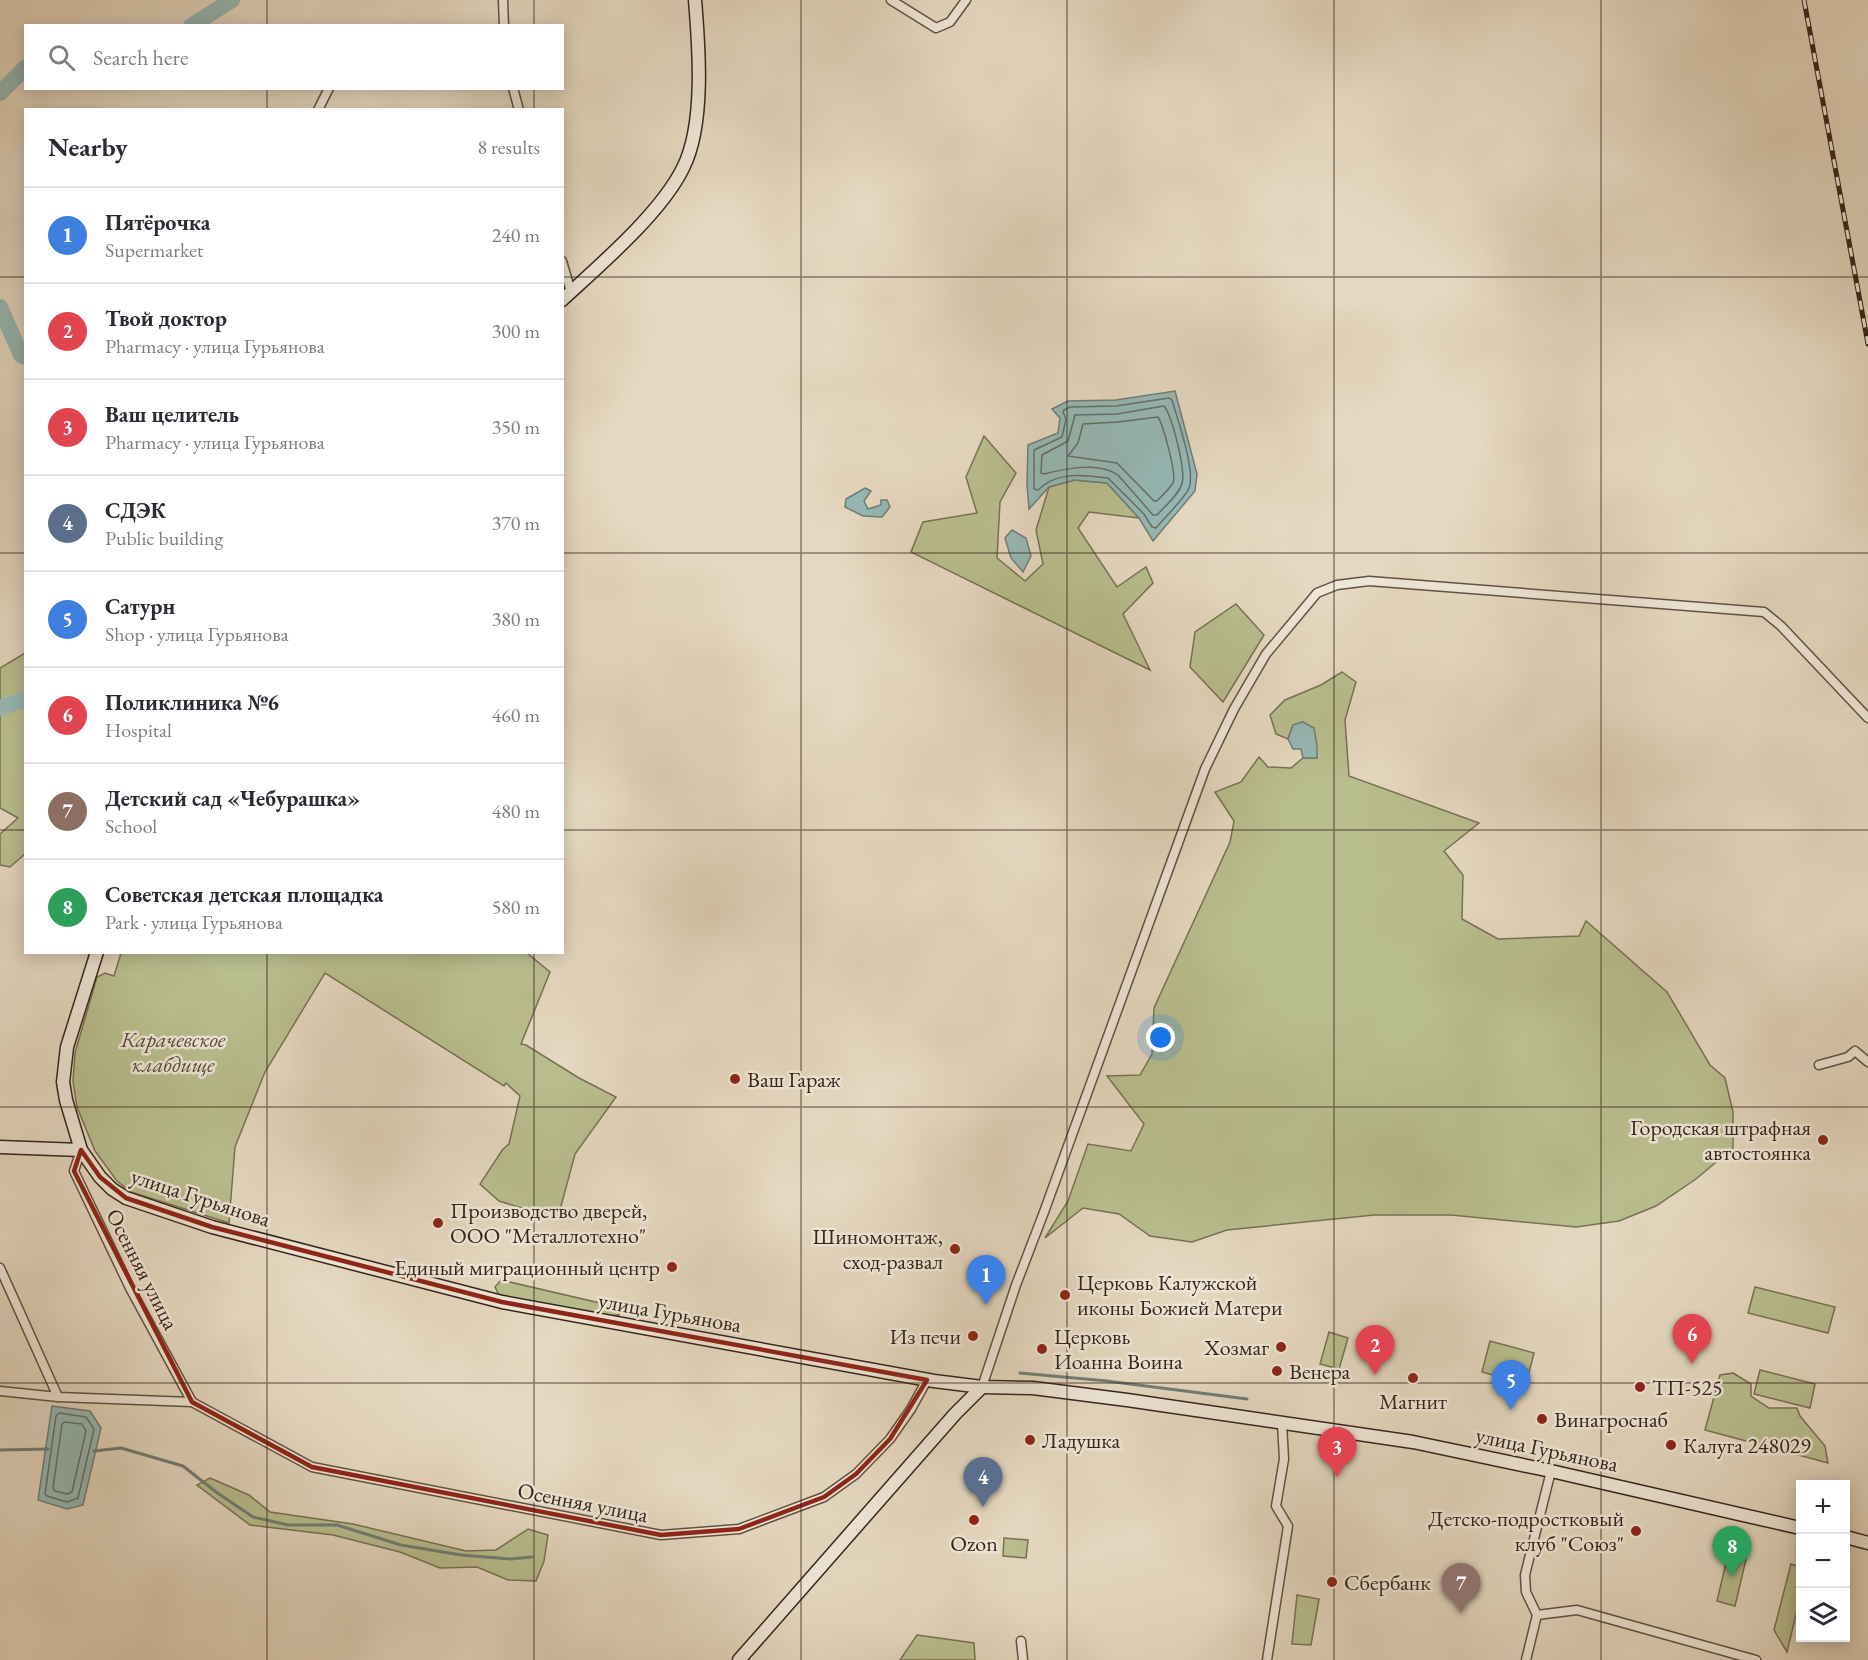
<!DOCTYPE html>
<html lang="en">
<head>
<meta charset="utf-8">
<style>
  :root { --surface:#fff; --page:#f7f7f7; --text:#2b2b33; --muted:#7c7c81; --line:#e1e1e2; --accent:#8f2418 }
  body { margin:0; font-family:"EB Garamond",serif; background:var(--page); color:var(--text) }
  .controls { position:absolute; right:18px; bottom:18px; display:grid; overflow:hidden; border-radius:0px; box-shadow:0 3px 15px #0003 }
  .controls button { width:54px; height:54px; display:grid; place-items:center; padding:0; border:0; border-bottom:2px solid var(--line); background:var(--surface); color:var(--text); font:30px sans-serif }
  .you { position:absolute; left:1161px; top:1038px; width:21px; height:21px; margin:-15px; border:4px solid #fff; border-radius:50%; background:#1a73e8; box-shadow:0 0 0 9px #1a73e833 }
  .badge { display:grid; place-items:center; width:39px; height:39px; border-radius:50%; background:var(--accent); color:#fff; font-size:20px; font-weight:700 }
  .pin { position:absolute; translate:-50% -50px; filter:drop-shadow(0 2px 3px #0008) }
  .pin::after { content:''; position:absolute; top:32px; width:21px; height:18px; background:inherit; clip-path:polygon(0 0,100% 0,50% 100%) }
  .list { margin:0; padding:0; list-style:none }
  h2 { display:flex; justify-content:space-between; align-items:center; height:78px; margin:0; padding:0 24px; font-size:26px }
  h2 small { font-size:20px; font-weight:400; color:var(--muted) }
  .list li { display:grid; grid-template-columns:39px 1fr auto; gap:18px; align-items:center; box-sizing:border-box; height:96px; padding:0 24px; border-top:2px solid var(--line) }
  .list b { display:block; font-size:22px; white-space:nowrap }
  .list p { margin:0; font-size:20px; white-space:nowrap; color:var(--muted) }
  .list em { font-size:20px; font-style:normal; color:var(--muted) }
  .icon { flex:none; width:33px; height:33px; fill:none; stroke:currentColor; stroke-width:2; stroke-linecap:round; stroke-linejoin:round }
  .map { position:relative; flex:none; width:1868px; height:1660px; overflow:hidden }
  .search { position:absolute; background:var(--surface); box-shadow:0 3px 15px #0003; left:24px; top:24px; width:540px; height:66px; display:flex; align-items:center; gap:15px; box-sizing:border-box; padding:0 21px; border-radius:0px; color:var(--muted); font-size:22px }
  .panel { position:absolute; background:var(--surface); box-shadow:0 3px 15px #0003; left:24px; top:108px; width:540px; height:846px; border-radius:0px }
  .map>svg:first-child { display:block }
  .green { fill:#b9be8f; stroke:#787155; stroke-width:1.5 }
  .water { fill:#96b9b6; stroke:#707d78; stroke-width:1.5 }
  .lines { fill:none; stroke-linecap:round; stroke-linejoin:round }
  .shore { stroke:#666e68; stroke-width:1.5 }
  .stream { stroke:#707d78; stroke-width:3 }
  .river { stroke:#96b9b6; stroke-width:16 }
  .street-casing { stroke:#625144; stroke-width:11 }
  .secondary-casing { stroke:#36241b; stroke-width:15 }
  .street { stroke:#eee6d6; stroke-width:8 }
  .secondary { stroke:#eee6d6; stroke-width:12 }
  .rail-casing { stroke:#36241b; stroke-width:5 }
  .rail { stroke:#eee6d6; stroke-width:3; stroke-dasharray:9; stroke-linecap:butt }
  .marked { fill:none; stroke:#8f2418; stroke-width:4.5; stroke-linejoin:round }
  .grid { fill:none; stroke:#36241b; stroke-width:1.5; stroke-opacity:0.55 }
  .poi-dot { fill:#8f2418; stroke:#eee6d6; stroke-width:2 }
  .labels { text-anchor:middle; stroke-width:5; stroke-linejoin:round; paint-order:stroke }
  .park-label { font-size:22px; font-style:italic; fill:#574a38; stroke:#eee6d6 }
  .poi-label { font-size:22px; fill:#36241b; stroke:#eee6d6; text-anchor:start }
  .street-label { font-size:22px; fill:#36241b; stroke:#eee6d6 }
</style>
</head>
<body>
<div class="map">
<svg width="1868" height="1660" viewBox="0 0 1868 1660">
  <rect width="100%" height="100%" fill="#e5d8c0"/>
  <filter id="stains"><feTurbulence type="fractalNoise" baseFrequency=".00333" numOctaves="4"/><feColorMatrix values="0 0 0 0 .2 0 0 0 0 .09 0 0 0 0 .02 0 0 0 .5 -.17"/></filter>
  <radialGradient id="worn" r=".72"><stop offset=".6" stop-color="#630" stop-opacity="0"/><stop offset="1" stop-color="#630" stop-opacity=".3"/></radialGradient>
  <g class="green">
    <path d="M984 436 1016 473 1000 502 997 558 1025 581 1043 564 1036 530 1049 487 1074 480 1107 483 1139 518 1089 512 1078 528 1117 587 1146 567 1153 583 1123 614 1150 670 911 552 923 522 977 513 966 477Z"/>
    <path d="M1236 604 1264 635 1223 702 1190 667 1195 632Z"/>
    <path d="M25 653V854L10 867 0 865V834L18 818 0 808V668Z"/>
    <path d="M1342 672 1356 682 1345 720 1349 776 1479 823 1444 851 1463 875 1462 919 1498 939 1579 936 1586 921 1667 992 1710 1065 1725 1078 1733 1112V1148L1696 1179 1656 1206 1619 1221 1576 1227 1451 1215H1374L1227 1230 1192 1242 1150 1236 1119 1214 1083 1208 1045 1238 1068 1201 1088 1144 1131 1151 1144 1124 1107 1076 1140 1075 1152 1054 1154 1008 1230 842 1234 821 1215 792 1241 782 1259 757 1268 767 1291 768 1303 758H1317L1303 722 1293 725 1288 739 1276 734 1270 715 1285 700 1321 685Z"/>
    <path d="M121 953H527L550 972 521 1044 526 1045 579 1078 616 1097 575 1154 560 1210 554 1218 499 1201 480 1184 503 1149 509 1144 520 1096 506 1083 504 1086 325 973 265 1072 235 1147 229 1223 131 1192 117 1181 95 1151 77 1107 73 1081 75 1053 97 977 105 973 114 976Z"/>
    <path d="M501 1280 617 1307 619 1315 610 1316 500 1297 495 1287Z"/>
    <path d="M1755 1287 1835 1307 1828 1333 1748 1313Z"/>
    <path d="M1329 1332 1348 1338 1339 1369 1320 1364Z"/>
    <path d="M1490 1341 1534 1353 1526 1384 1482 1372Z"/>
    <path d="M1760 1370 1815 1384 1810 1408 1754 1394Z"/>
    <path d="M1733 1373 1751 1384V1396L1769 1408H1797L1800 1416 1825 1446 1828 1463 1705 1430 1720 1375Z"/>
    <path d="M210 1478 249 1495 270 1512 353 1524 466 1551 496 1550 528 1529 548 1535 544 1561 536 1581 508 1580 477 1567 440 1568 400 1552 333 1535 250 1525 197 1485Z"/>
    <path d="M1004 1538 1028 1540 1026 1558 1003 1556Z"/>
    <path d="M1730 1546 1748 1551 1735 1606 1717 1601Z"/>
    <path d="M1791 1564 1800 1567V1598L1787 1652 1774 1630Z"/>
    <path d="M1297 1595 1319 1599 1311 1645 1292 1644Z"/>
    <path d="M917 1635 974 1643 975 1660H900Z"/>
  </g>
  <g class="water">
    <path d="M1175 391 1197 474 1195 491 1153 541 1139 518 1107 483 1074 480 1049 487 1029 509 1027 485 1028 445 1058 433 1060 418 1052 409 1068 401 1116 400Z"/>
    <path d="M865 488 871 491 864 501 868 509 881 505V500H887L890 507 882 517 863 516 845 507 846 499Z"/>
    <path d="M1012 530 1026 538 1031 556 1023 572 1011 558 1005 538Z"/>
    <path d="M1303 722 1314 728 1317 745V758H1303L1301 749H1293L1288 739 1293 725Z"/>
    <path d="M52 1406 90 1411 101 1428 83 1505 67 1509 38 1500Z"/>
  </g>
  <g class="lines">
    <g class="shore">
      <path d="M1169 398 1172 400C1177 418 1196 471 1189 488 1186 497 1163 519 1156 528L1152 527 1144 514 1108 478C1083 475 1057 471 1038 490L1034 489V450L1062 437 1066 419 1063 412 1064 410 1070 407 1116 406Z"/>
      <path d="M1164 406C1172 416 1186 470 1182 483 1180 494 1164 507 1157 515H1153L1118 475C1099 461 1064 469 1044 474L1041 473 1042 455 1068 441 1075 415 1117 414Z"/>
      <path d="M1158 417C1163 425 1177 474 1173 483 1169 489 1162 496 1157 501H1154L1117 463 1068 456 1078 443 1083 424 1118 422Z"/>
      <path d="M59 1413 86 1417 94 1429 78 1498 67 1502 47 1496 45 1494 56 1416Z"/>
      <path d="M65 1422 82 1424 86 1431 72 1492 67 1494 55 1491 53 1488 62 1424Z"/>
    </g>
    <g class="stream">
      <path d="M1020 1373 1107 1381 1247 1399"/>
      <path d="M0 1450 48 1449"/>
      <path d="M94 1451 121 1448 183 1466 216 1492 253 1517 288 1525H337L401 1545 461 1555 511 1559 532 1557"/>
    </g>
    <g class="river">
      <path d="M191 26 232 0"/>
      <path d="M0 93 26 67"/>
      <path d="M0 307 21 355 26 357"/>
      <path d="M0 708 26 699"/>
    </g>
    <g class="street-casing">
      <g id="street">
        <path d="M503 0 504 26"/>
        <path d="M891 0 936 28 950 22 966 0"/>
        <path d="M513 88 519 110"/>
        <path d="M318 110 329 88"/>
        <path d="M562 261 571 292"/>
        <path d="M1819 1065 1848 1057 1855 1051 1868 1062"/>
        <path d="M81 1150 74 1171 130 1288 192 1402"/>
        <path d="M0 1268 58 1397"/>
        <path d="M982 1387 1016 1285 1044 1212 1205 769 1234 709 1266 654 1317 593 1337 585 1369 581 1764 612 1781 626 1868 718"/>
        <path d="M0 1391 58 1397 192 1402 312 1467 661 1535 739 1529 824 1497 856 1474 890 1439 911 1409 927 1380"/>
        <path d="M1537 1615 1577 1610 1756 1660"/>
        <path d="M1021 1641 1023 1660"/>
        <path d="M1267 1660 1288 1526 1276 1506 1284 1459 1282 1423"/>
        <path d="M1526 1660 1537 1615 1526 1592 1525 1575 1551 1471"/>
      </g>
    </g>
    <g class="secondary-casing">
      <g id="secondary">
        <path d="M562 300C600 265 661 213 683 168 705 125 699 48 695 0"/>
        <path d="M97 952 67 1047 63 1082 66 1100 81 1150 100 1177 112 1189 126 1198 212 1227 502 1302 934 1381 982 1387 1033 1388 1127 1400 1413 1442 1551 1471 1800 1528"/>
        <path d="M0 1147 81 1150"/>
        <path d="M1846 1537 1868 1543"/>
        <path d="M739 1660 955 1414 982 1387"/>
      </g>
    </g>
    <use href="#street" class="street"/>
    <use href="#secondary" class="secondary"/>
    <g class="rail-casing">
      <path id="rail" d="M1804 0 1868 344"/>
    </g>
    <use href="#rail" class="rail"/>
  </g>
  <path class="marked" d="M81 1150 100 1177 126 1198 212 1227 502 1302 927 1380 890 1439 856 1474 824 1497 739 1529 661 1535 312 1467 192 1402 74 1171Z"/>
  <path class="grid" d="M267 0V26M534 0V26M801 0V1660M1067 0V1660M1334 0V1660M1601 0V1660M267 88V110M534 88V110M0 277H26M562 277H1868M0 553H26M562 553H1868M0 830H26M562 830H1868M267 952V1660M534 952V1660M0 1107H1868M0 1383H1868"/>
  <g class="poi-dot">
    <circle cx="735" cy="1079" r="6"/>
    <circle cx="1823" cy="1140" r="6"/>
    <circle cx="438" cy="1223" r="6"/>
    <circle cx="955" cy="1249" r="6"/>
    <circle cx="672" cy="1267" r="6"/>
    <circle cx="1065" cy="1295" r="6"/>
    <circle cx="973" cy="1336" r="6"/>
    <circle cx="1281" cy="1347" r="6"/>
    <circle cx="1042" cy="1349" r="6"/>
    <circle cx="1277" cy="1371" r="6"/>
    <circle cx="1413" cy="1378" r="6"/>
    <circle cx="1640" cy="1387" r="6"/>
    <circle cx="1542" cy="1419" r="6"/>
    <circle cx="1030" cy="1440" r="6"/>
    <circle cx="1671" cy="1445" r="6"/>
    <circle cx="974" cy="1520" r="6"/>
    <circle cx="1636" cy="1531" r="6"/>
    <circle cx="1332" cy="1582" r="6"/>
  </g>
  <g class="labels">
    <g class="park-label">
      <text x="173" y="1047">Карачевское<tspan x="173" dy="25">клабдище</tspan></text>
    </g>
    <g class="poi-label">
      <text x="747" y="1087">Ваш Гараж</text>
      <text x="1811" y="1135" text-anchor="end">Городская штрафная<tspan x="1811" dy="25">автостоянка</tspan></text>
      <text x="450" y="1218">Производство дверей,<tspan x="450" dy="25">ООО "Металлотехно"</tspan></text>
      <text x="943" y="1244" text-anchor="end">Шиномонтаж,<tspan x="943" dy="25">сход-развал</tspan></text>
      <text x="660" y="1275" text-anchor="end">Единый миграционный центр</text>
      <text x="1077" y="1290">Церковь Калужской<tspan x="1077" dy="25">иконы Божией Матери</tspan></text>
      <text x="961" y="1344" text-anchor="end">Из печи</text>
      <text x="1054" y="1344">Церковь<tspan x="1054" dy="25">Иоанна Воина</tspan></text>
      <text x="1269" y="1355" text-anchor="end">Хозмаг</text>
      <text x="1289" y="1379">Венера</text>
      <text x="1652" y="1395">ТП-525</text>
      <text x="1413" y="1409" text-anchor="middle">Магнит</text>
      <text x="1554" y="1427">Винагроснаб</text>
      <text x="1042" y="1448">Ладушка</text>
      <text x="1683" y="1453">Калуга 248029</text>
      <text x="1624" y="1526" text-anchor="end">Детско-подростковый<tspan x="1624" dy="25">клуб "Союз"</tspan></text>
      <text x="974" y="1551" text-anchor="middle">Ozon</text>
      <text x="1344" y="1590">Сбербанк</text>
    </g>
    <g class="street-label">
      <text transform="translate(201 1197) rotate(18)" y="8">улица Гурьянова</text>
      <text transform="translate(143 1269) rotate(63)" y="8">Осенняя улица</text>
      <text transform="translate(670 1312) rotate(10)" y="8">улица Гурьянова</text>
      <text transform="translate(1547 1449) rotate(12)" y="8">улица Гурьянова</text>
      <text transform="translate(583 1502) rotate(11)" y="8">Осенняя улица</text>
    </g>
  </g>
  <rect width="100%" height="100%" filter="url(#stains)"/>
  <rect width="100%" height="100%" fill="url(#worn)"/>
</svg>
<div class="controls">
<button>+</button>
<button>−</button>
<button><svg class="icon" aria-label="layers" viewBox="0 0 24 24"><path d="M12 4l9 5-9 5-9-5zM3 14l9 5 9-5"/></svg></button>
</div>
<div class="you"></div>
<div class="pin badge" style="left:986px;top:1305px;background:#3f7fe0">1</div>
<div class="pin badge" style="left:1375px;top:1375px;background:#e0444e">2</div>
<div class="pin badge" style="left:1337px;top:1477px;background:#e0444e">3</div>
<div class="pin badge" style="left:983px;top:1507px;background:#5c6f8a">4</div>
<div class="pin badge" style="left:1511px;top:1410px;background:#3f7fe0">5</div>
<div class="pin badge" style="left:1692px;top:1364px;background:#e0444e">6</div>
<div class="pin badge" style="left:1461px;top:1613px;background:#8d6e63">7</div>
<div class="pin badge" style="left:1732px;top:1576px;background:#2e9e5b">8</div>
<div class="search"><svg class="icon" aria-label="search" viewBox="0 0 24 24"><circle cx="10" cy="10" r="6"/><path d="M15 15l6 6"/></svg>Search here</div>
<section class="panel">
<h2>Nearby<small>8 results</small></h2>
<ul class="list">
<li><span class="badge" style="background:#3f7fe0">1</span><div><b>Пятёрочка</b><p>Supermarket</p></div><em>240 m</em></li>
<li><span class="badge" style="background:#e0444e">2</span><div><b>Твой доктор</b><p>Pharmacy · улица Гурьянова</p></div><em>300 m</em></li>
<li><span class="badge" style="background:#e0444e">3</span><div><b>Ваш целитель</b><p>Pharmacy · улица Гурьянова</p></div><em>350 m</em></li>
<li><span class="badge" style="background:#5c6f8a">4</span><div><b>СДЭК</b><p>Public building</p></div><em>370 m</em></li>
<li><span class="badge" style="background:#3f7fe0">5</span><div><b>Сатурн</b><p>Shop · улица Гурьянова</p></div><em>380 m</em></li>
<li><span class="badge" style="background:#e0444e">6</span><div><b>Поликлиника №6</b><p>Hospital</p></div><em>460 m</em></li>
<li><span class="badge" style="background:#8d6e63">7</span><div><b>Детский сад «Чебурашка»</b><p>School</p></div><em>480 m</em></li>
<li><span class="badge" style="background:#2e9e5b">8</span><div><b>Советская детская площадка</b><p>Park · улица Гурьянова</p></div><em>580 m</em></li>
</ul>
</section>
</div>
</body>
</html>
